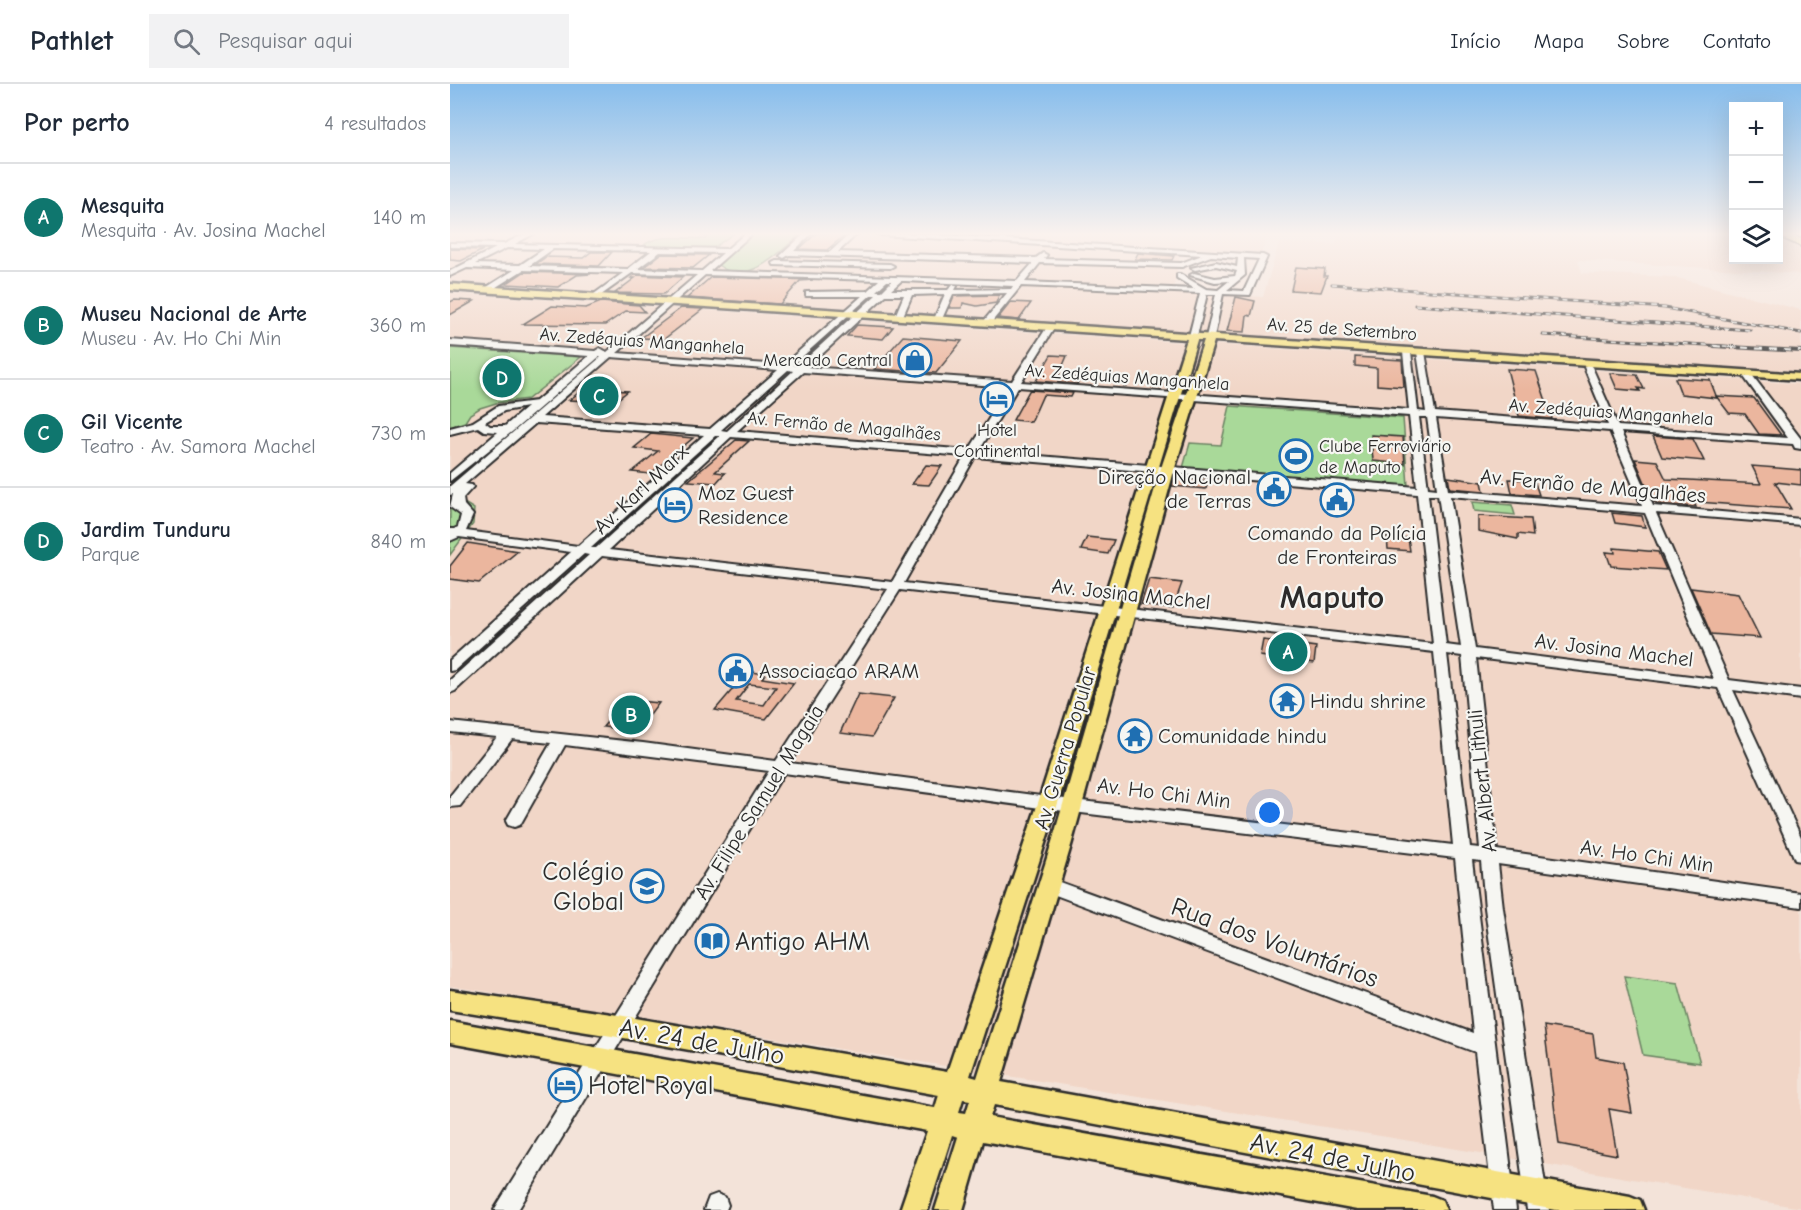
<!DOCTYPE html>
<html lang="pt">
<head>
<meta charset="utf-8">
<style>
  :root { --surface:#fff; --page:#f2f2f3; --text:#1f2937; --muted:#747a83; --line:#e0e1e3; --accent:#0f766e }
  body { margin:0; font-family:"Comic Neue",sans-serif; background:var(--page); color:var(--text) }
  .controls { position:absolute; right:18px; top:18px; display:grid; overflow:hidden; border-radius:0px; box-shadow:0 6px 24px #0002 }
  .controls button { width:54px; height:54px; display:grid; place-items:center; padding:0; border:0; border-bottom:2px solid var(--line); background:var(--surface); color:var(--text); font:30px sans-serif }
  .you { position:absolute; left:820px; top:729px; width:21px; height:21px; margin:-15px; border:4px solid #fff; border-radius:50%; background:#1a73e8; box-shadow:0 0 0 9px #1a73e833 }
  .badge { display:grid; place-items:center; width:39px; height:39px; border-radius:50%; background:var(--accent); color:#fff; font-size:20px; font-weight:700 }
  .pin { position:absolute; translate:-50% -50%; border:3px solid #fff; box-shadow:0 2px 6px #0006 }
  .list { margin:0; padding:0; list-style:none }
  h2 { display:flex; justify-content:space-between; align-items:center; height:78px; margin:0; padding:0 24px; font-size:26px }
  h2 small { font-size:20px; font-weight:400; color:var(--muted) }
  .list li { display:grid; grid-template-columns:39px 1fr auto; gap:18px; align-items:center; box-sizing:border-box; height:108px; padding:0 24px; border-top:2px solid var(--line) }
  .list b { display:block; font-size:22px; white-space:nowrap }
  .list p { margin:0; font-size:20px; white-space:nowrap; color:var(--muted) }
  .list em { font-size:20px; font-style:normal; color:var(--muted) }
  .icon { flex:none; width:33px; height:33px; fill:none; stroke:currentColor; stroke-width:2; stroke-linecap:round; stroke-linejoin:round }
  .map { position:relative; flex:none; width:1351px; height:1126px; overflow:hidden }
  header { display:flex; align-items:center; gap:36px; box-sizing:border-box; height:84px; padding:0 30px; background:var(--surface); border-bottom:2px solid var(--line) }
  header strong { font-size:28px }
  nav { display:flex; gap:33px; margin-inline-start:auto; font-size:21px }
  .search { width:420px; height:54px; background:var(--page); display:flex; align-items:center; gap:15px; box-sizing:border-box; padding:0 21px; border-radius:0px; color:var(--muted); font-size:22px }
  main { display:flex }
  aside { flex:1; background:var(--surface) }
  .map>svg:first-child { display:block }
  .built { fill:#f1d6c7 }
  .green { fill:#a9d999; stroke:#6a8262; stroke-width:1.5 }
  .building { fill:#ebb69e; stroke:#2b2b2b; stroke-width:1.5; fill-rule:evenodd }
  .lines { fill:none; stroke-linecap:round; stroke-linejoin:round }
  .minor-casing { stroke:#2b2b2b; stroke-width:4 }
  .major-casing { stroke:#2b2b2b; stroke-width:5 }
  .highway-casing { stroke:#2b2b2b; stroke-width:4 }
  .minor { fill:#f6f6f2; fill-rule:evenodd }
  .major { fill:#f6e281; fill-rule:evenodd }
  .highway { fill:#f6e281; fill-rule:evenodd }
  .rail-far1-casing { stroke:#2b2b2b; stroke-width:3 }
  .rail-casing { stroke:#2b2b2b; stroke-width:4 }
  .rail-far1 { stroke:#f6f6f2; stroke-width:1.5; stroke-dasharray:5; stroke-linecap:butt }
  .rail { stroke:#f6f6f2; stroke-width:2; stroke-dasharray:7; stroke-linecap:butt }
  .labels { text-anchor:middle; stroke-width:4.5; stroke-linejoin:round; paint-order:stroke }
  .far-street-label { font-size:18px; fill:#2b2b2b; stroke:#f6f6f2 }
  .far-poi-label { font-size:18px; fill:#2b2b2b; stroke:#f6f6f2; text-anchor:end }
  .poi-label { font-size:21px; fill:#2b2b2b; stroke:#f6f6f2; text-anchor:start }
  .street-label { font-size:21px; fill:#2b2b2b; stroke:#f6f6f2 }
  .near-poi-label { font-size:26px; fill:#2b2b2b; stroke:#f6f6f2; text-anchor:start }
  .near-street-label { font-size:26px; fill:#2b2b2b; stroke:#f6f6f2 }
  .town-label { font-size:33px; font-weight:bold; fill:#2b2b2b; stroke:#f6f6f2 }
</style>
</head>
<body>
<header>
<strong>Pathlet</strong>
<div class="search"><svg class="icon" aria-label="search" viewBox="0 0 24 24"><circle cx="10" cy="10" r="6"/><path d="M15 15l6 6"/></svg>Pesquisar aqui</div>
<nav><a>Início</a><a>Mapa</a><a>Sobre</a><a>Contato</a></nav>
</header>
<main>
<aside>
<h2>Por perto<small>4 resultados</small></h2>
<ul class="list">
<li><span class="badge">A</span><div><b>Mesquita</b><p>Mesquita · Av. Josina Machel</p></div><em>140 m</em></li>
<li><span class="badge">B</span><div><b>Museu Nacional de Arte</b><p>Museu · Av. Ho Chi Min</p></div><em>360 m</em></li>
<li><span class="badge">C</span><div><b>Gil Vicente</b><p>Teatro · Av. Samora Machel</p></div><em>730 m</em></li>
<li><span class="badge">D</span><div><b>Jardim Tunduru</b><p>Parque</p></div><em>840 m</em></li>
</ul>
</aside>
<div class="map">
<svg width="1351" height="1126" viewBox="0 0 1351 1126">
  <rect width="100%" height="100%" fill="#f3e3d9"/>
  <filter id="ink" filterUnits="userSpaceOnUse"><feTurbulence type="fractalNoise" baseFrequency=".0167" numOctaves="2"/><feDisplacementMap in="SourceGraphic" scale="12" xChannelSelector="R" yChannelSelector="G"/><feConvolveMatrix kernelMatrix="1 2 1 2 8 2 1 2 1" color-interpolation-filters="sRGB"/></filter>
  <g filter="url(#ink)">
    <g class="built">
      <path d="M0 149H818L811 171 731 166 723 206 813 213 829 159 885 160 890 149 1283 151 1284 176H1328L1329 153 1351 155V190L1128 176 1132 189 1224 193 1351 226V288L0 199Z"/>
      <path d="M0 209 1351 300V1124L937 1053 0 902Z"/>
    </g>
    <g class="green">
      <path d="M254 149H284L262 165 192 163C205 148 240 155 256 155L257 151H252Z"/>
      <path d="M307 149H347L348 152C329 170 296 203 268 181L301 151Z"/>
      <path d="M0 264 131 273 78 315 46 319 30 324 20 330 15 338 0 343Z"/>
      <path d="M780 322 953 334 958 402 733 384 740 359 771 361Z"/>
      <path d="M0 416 11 417 24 425 23 440 0 471Z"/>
      <path d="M1022 418 1062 421 1065 431 1024 427Z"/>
      <path d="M1174 892 1228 899 1250 979 1193 971Z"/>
    </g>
    <g class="building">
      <path d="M367 149H397L377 166 349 165Z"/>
      <path d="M0 165 33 166 11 177 0 176Z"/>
      <path d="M141 168H162L149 182 86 180 96 173 133 174Z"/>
      <path d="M688 169 724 172 722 176 685 175Z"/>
      <path d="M211 170 259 171 243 184 194 183Z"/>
      <path d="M846 183 875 185 874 192H877L871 208 841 206Z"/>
      <path d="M74 188 141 190 127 191 108 203 56 200Z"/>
      <path d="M184 191 233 193 214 210 165 209 185 194H181Z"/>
      <path d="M261 193 363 196 350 197 330 220 237 214Z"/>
      <path d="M549 211 546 219 527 222 513 219 512 224H499L504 212Z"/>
      <path d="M786 213 805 217 801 232 797 231 795 248 777 247Z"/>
      <path d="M4 216 24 217 0 231V218Z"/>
      <path d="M151 218 189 221 195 228 176 227 155 241 73 240 102 222 136 224Z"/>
      <path d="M561 218 581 219 569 236 548 234Z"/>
      <path d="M231 224 253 225 214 255 191 254Z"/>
      <path d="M407 241 443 243 433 255 397 252Z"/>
      <path d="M453 252 512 257 486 289 424 285Z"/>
      <path d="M601 271 617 272 608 293 630 294 627 300 586 297Z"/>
      <path d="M905 273 952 276 954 303 927 301V284L905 282Z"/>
      <path d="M1057 285 1086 287 1102 335 1069 332Z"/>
      <path d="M1160 289 1187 291 1194 305 1188 304 1190 307 1167 305Z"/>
      <path d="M1225 294 1260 296 1267 314 1231 310Z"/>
      <path d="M134 305 178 307 164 318 119 316Z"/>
      <path d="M579 307 580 306 623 309 621 313 593 311 581 338 563 336Z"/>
      <path d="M1266 312 1304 314 1331 351 1309 350 1295 330 1279 329Z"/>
      <path d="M201 350 243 354 200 390 182 388 208 367 184 364Z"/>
      <path d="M921 351 953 353 955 380 923 377Z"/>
      <path d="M1203 352 1243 355 1254 377 1212 373Z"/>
      <path d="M286 356 299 357 265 388 275 389 266 399 238 397Z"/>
      <path d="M1185 375 1207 377 1216 395 1239 396 1311 400 1302 382 1351 386V401L1325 398 1341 425 1248 418H1244L1246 423 1207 420 1203 417Z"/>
      <path d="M476 381 492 382 479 401 462 400Z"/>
      <path d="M998 393 1032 398 1034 407 1000 404Z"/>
      <path d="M724 394 758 397 756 405 722 402Z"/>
      <path d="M1059 395 1084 396 1089 411 1062 409Z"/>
      <path d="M1162 429 1192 432 1195 443 1165 439Z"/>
      <path d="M1028 432 1081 435 1083 452 1068 450V455L1028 447Z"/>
      <path d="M637 453 664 456 658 470 631 466Z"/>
      <path d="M937 453 958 454 960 467 938 465Z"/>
      <path d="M18 459 68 467 29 499 0 495V482Z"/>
      <path d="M1164 464 1208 468 1216 486 1161 482 1156 468 1165 469Z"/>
      <path d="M699 495 732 499 723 524 691 520Z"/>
      <path d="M1241 504 1288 510 1310 554 1261 550Z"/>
      <path d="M813 556 866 563 864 579 810 572Z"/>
      <path d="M289 586 315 590 312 594 344 599 316 635 265 626 288 599 279 597ZM299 600 326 603 314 621 286 617Z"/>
      <path d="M408 610 444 614 422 653 390 649Z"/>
      <path d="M175 616 209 619 188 647 153 643Z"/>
      <path d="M1094 942 1143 950 1146 973 1173 978 1182 1029 1159 1025 1167 1071 1109 1060Z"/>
    </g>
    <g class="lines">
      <g class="minor-casing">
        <g id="minor">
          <path d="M77 149H85L65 160 277 165 296 149H303L260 187 567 197 583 179 339 171 334 174 330 172 355 149H362L344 167 380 168 401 149H408L388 168 586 174 593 169 597 171 594 175 731 179 752 171 430 151 427 149H457L813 171 817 173 800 211 773 210 764 253 760 256 756 253 766 210H757L747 252 743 255 739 252 750 209 571 202 540 240H537L533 238 557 209 503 210 492 235 488 237 484 235 495 210 462 211 453 232 449 234 445 232 454 211H436L358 283 562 297 597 243 601 241 605 243 571 298 959 326 953 268 957 265 961 268 968 327 976 328 967 268 971 265 975 268 985 328 1158 341 1134 283 1138 280 1142 283 1168 342 1338 354 1294 293 1302 291 1351 355V365L1345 364 1343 360 1171 348 1203 422 1351 435V441L1206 429 1279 596 1351 605V615L1283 606 1351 753V777L1345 776 1343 771 1268 604 1026 574 1047 766 1351 809V823L1048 780 1053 824 1099 1126H1077L1035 824 1031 777 1022 776 1066 1126H1044L1025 968 592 806 589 801 592 796 598 794 604 796 1023 949 1005 774 598 725 334 689 68 1126H44L319 687 115 661 70 741 64 743 58 741 56 737 101 659 62 655 10 722 0 723V712L47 653 0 648V638L193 659 326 677 438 505 152 472 5 607 0 609V596L139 471 134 470 5 586 0 587V576L121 468 9 453 0 457V445H4L8 443 11 431 0 423 3 410 0 411V402L151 273H149L63 347 0 397V389L48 348 34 347 28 343 0 350V344L23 338 48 322 86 317 139 272 0 262V256L145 267 150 264 157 268 247 191 182 189 147 214H144V210L173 189 73 186 40 207 36 205 37 203 64 186 17 184 0 192V187L46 164 0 163V159L54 160ZM57 164 94 165 70 181 25 180ZM103 165 201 167 178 185 79 182ZM210 168 273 169 252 187 187 185ZM761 172 788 174 787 183 766 178 741 184 745 186 766 182 787 187 785 192 765 194 744 189 740 191 765 198 779 197 768 206 756 205 730 190H727V194L745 205 575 198 590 179 732 183ZM794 174 809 175 794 207 777 206 795 191ZM255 191 429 196 417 207 356 208V212H412L333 281 167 269ZM437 197H442L432 207H426ZM451 197H455L563 202 561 205 505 206 507 202 503 200 498 206H441ZM421 211H426L348 282 343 281ZM161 273 328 286 260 345 92 333ZM338 286 343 287 277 347 271 346ZM353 288 559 303 519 366 287 347ZM568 303 959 332 967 403 529 367ZM77 323 55 342H40L35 338 54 327ZM969 333H977L987 405 978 404ZM986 334 1160 347 1192 422 998 406ZM86 339 254 351 128 462 16 447 23 431 14 421 13 414 23 403 22 401 15 400ZM265 352H270L146 464H141ZM281 353 515 372 442 498 159 466ZM525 373 967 410 983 560 454 499ZM978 411H988L1011 563 996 561ZM1000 412 1195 429 1264 595 1025 565ZM450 506 984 568 1003 761 598 713 340 679ZM997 570 1012 572 1030 764 1020 763Z"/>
          <path d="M327 177 440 180 444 182 440 184 324 181 323 179Z"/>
          <path d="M267 1110 275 1113 278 1121 276 1126H254L259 1113Z"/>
        </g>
      </g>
      <g class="major-casing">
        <path id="major" d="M0 200 1351 290V296L764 257 724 387 622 758 551 998 1180 1112 1190 1116 1194 1126H1106L544 1021 540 1033 982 1112 992 1116 996 1126H907L533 1057 513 1126H485L508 1053 502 1051 478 1126H450L477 1047 0 959V937L485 1024 489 1011 168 953 0 926V906L168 931 497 988 588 719 737 255 0 206ZM747 256H754L710 387 602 758 527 994 520 992 608 719ZM513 1015 520 1016 516 1029 509 1028Z"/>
      </g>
      <g class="highway-casing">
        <path id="highway" d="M1328 149H1338L1351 155V162L1328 152Z"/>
      </g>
      <use href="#minor" class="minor"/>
      <use href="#major" class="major"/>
      <use href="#highway" class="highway"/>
      <g class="rail-far1-casing">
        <g id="rail-far1">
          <path d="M882 200 1215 224 1351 249"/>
          <path d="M965 221 1300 246"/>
          <path d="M1093 251 1288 263"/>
        </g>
      </g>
      <g class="rail-casing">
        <path id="rail" d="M1264 262 1351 267"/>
      </g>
      <use href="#rail-far1" class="rail-far1"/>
      <use href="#rail" class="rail"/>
    </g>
  </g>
  <linearGradient id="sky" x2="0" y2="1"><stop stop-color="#87bdec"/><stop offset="0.49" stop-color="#faf2ee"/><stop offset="1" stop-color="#faf2ee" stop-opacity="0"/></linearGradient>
  <rect width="1351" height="306" fill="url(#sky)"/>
  <defs>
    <g id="shop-ring" transform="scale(1.725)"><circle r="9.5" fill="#f6f6f2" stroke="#1f6fb2" stroke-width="1.5"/><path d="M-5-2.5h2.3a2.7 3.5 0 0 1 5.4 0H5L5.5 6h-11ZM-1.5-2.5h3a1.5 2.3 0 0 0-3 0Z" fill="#1f6fb2"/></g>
    <g id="hotel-ring" transform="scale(1.725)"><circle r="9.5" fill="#f6f6f2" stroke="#1f6fb2" stroke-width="1.5"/><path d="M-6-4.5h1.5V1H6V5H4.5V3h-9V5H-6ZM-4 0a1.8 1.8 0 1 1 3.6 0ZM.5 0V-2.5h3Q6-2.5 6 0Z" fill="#1f6fb2"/></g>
    <g id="stadium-ring" transform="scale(1.725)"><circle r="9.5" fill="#f6f6f2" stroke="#1f6fb2" stroke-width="1.5"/><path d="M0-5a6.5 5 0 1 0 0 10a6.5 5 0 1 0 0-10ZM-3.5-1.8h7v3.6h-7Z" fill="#1f6fb2"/></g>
    <g id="civic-ring" transform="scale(1.725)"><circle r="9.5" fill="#f6f6f2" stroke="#1f6fb2" stroke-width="1.5"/><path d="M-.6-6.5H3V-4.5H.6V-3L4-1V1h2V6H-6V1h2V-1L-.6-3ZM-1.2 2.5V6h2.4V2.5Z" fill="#1f6fb2"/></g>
    <g id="temple-ring" transform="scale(1.725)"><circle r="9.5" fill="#f6f6f2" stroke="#1f6fb2" stroke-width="1.5"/><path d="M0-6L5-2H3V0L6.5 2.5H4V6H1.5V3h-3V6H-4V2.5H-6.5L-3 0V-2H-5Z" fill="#1f6fb2"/></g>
    <g id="school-ring" transform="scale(1.725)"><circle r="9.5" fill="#f6f6f2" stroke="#1f6fb2" stroke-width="1.5"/><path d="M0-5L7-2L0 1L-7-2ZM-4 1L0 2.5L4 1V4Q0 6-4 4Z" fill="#1f6fb2"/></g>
    <g id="library-ring" transform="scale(1.725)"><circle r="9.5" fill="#f6f6f2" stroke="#1f6fb2" stroke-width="1.5"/><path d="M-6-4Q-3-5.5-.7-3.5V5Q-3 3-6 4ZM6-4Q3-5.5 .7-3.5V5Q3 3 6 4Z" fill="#1f6fb2"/></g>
  </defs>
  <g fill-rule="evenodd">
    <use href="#shop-ring" x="465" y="276"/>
    <use href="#hotel-ring" x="547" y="315"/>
    <use href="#stadium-ring" x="846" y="372"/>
    <use href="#civic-ring" x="824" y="405"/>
    <use href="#civic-ring" x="887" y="416"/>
    <use href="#hotel-ring" x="225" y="421"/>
    <use href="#civic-ring" x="286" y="587"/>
    <use href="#temple-ring" x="837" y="617"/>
    <use href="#temple-ring" x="685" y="652"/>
    <use href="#school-ring" x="197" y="802"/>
    <use href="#library-ring" x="262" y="857"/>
    <use href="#hotel-ring" x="115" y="1001"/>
  </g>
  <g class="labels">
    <g class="far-street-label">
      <text transform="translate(892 245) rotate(4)" y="6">Av. 25 de Setembro</text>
      <text transform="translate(192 257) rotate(4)" y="6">Av. Zedéquias Manganhela</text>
      <text transform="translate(677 293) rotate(4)" y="6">Av. Zedéquias Manganhela</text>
      <text transform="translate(1161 328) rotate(4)" y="6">Av. Zedéquias Manganhela</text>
      <text transform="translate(394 342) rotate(5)" y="6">Av. Fernão de Magalhães</text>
    </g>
    <g class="far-poi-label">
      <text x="442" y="282">Mercado Central</text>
      <text x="547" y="352" text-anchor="middle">Hotel<tspan x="547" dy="21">Continental</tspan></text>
      <text x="869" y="368" text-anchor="start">Clube Ferroviário<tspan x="869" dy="21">de Maputo</tspan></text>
    </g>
    <g class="poi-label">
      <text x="801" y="400" text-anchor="end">Direção Nacional<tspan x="801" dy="24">de Terras</tspan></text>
      <text x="248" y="416">Moz Guest<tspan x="248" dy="24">Residence</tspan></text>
      <text x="887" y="456" text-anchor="middle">Comando da Polícia<tspan x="887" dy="24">de Fronteiras</tspan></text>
      <text x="309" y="594">Associacao ARAM</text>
      <text x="860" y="624">Hindu shrine</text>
      <text x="708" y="659">Comunidade hindu</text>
    </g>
    <g class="street-label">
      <text transform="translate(1143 402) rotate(5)" y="7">Av. Fernão de Magalhães</text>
      <text transform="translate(191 405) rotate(-43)" y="7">Av. Karl Marx</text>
      <text transform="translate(681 510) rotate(6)" y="7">Av. Josina Machel</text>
      <text transform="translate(1164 566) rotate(7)" y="7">Av. Josina Machel</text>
      <text transform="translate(615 664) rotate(-73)" y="7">Av. Guerra Popular</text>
      <text transform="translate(1032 697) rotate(-96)" y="7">Av. Albert Lithuli</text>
      <text transform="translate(714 709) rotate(7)" y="7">Av. Ho Chi Min</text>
      <text transform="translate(309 718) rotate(-58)" y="7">Av. Filipe Samuel Magaia</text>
      <text transform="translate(1197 772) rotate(8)" y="7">Av. Ho Chi Min</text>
    </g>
    <g class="near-poi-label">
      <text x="174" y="796" text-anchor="end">Colégio<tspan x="174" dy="30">Global</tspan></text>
      <text x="285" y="866">Antigo AHM</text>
      <text x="138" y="1010">Hotel Royal</text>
    </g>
    <g class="near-street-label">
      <text transform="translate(825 858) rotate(20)" y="9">Rua dos Voluntários</text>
      <text transform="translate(252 957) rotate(10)" y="9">Av. 24 de Julho</text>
      <text transform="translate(883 1073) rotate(11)" y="9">Av. 24 de Julho</text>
    </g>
    <g class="town-label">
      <text x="882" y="524">Maputo</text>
    </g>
  </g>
</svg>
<div class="controls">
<button>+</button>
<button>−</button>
<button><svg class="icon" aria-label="layers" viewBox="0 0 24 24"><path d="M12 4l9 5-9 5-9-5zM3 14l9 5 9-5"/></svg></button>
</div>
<div class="you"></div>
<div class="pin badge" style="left:838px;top:568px">A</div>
<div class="pin badge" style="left:181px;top:631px">B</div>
<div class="pin badge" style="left:149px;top:312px">C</div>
<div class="pin badge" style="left:52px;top:294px">D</div>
</div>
</main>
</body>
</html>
